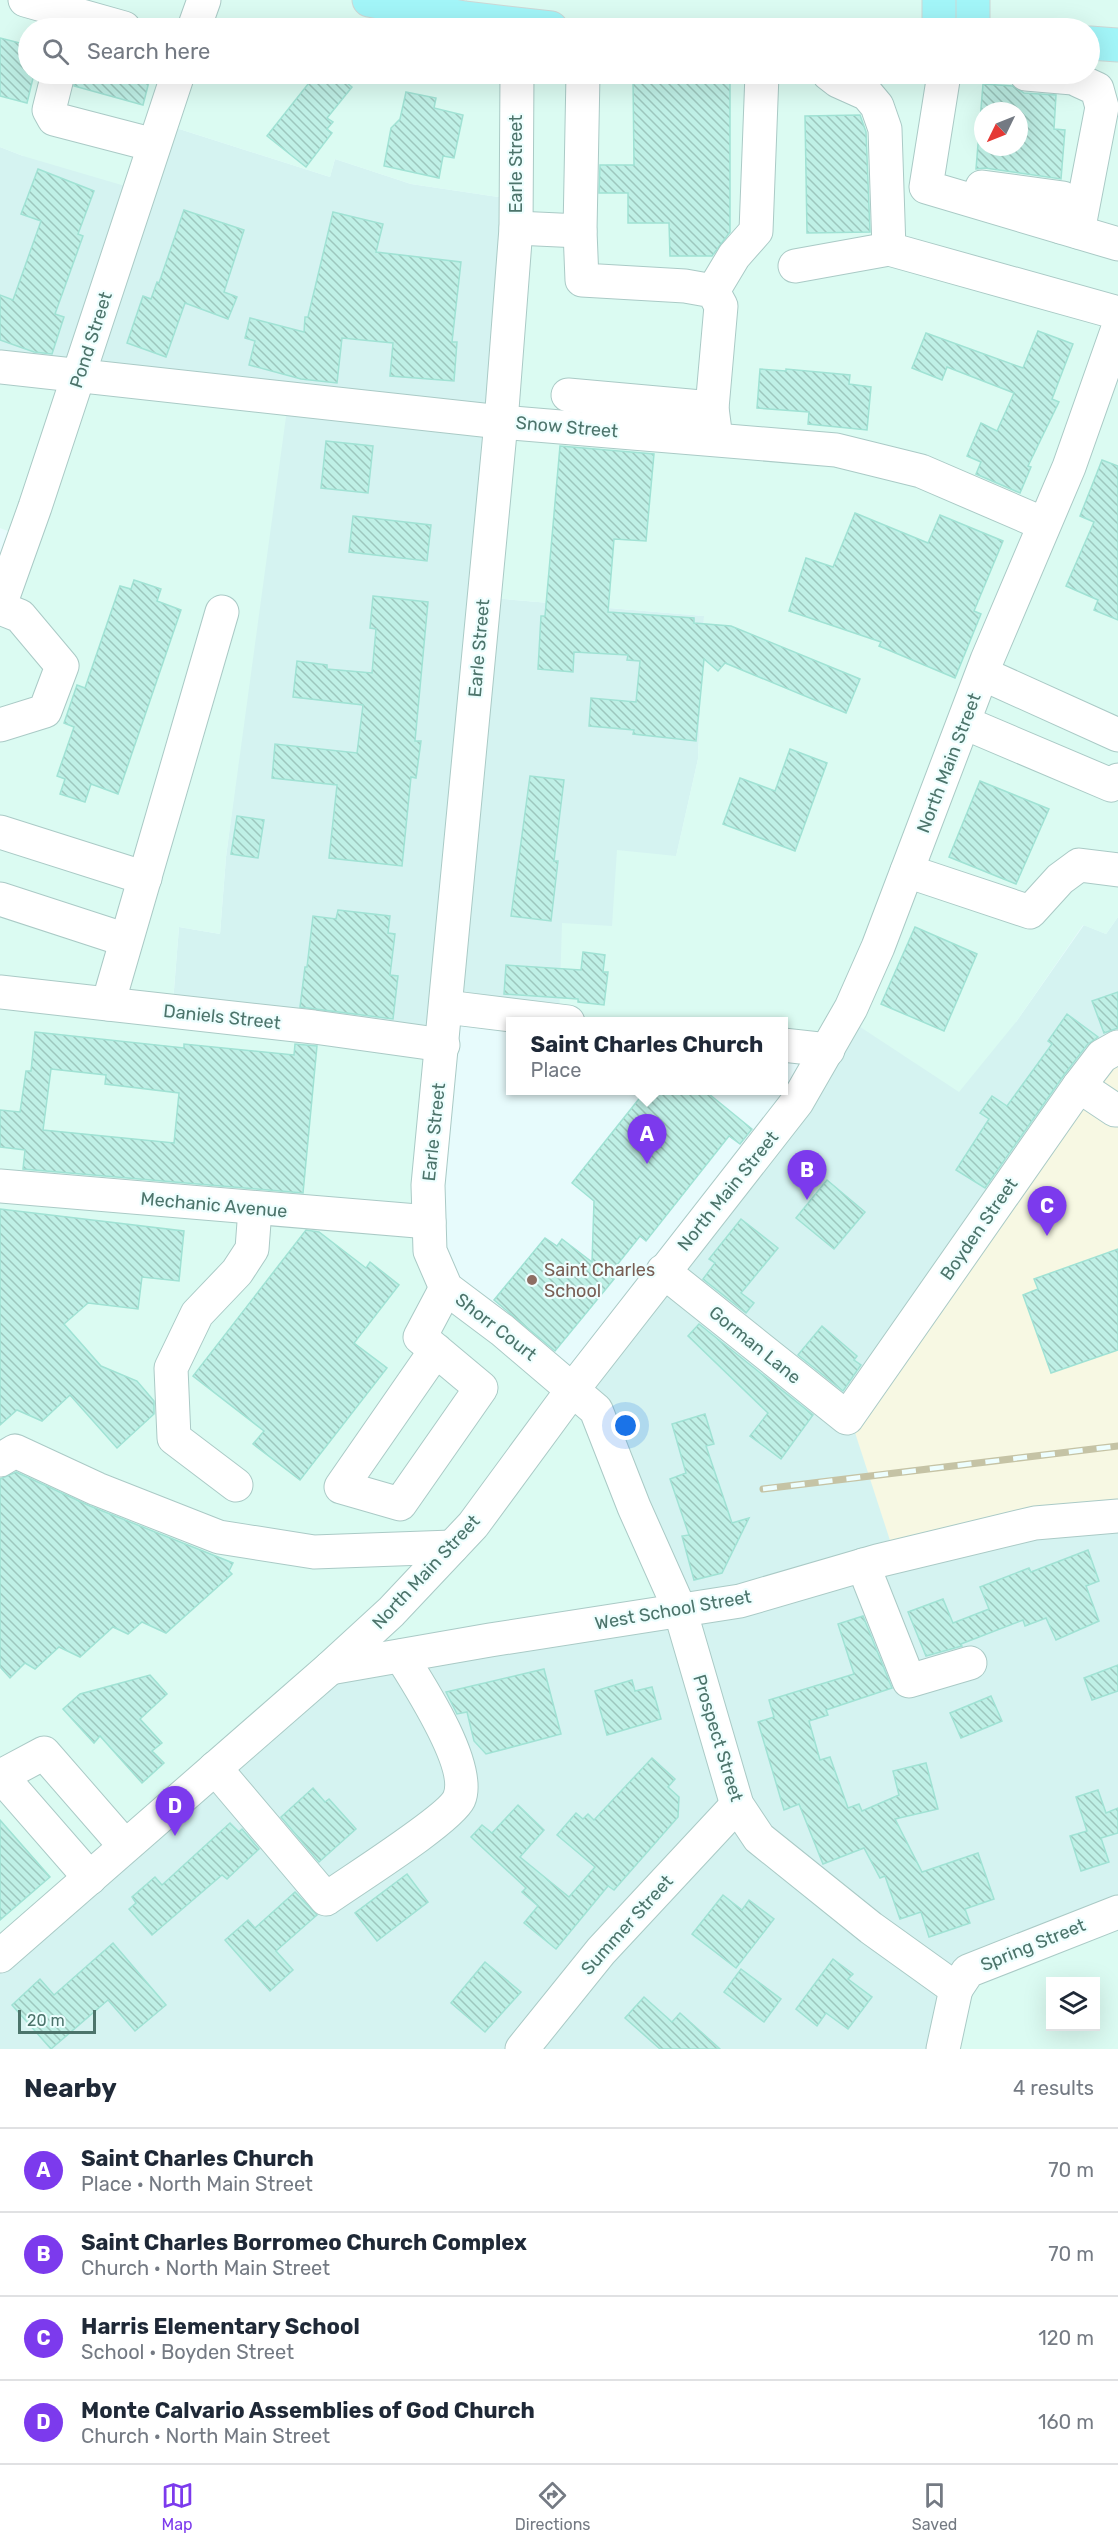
<!DOCTYPE html>
<html lang="en">
<head>
<meta charset="utf-8">
<style>
  :root { --surface:#fff; --page:#f6f6f7; --text:#1f2937; --muted:#747a83; --line:#e0e1e3; --accent:#7c3aed }
  body { margin:0; font-family:Rubik,sans-serif; background:var(--page); color:var(--text) }
  .controls { position:absolute; right:18px; bottom:18px; display:grid; overflow:hidden; border-radius:0px; box-shadow:0 6px 24px #0002 }
  .controls button { width:54px; height:54px; display:grid; place-items:center; padding:0; border:0; border-bottom:2px solid var(--line); background:var(--surface); color:var(--text); font:30px sans-serif }
  .compass { position:absolute; left:974px; top:102px; width:54px; height:54px; border-radius:50%; background:var(--surface); box-shadow:0 6px 24px #0002; rotate:227deg }
  .scale { position:absolute; left:18px; bottom:15px; width:78px; box-sizing:border-box; padding-left:6px; border:3px solid #4c746b; border-top:0; font-size:16px; line-height:21px; white-space:nowrap; color:#4c746b; -webkit-text-stroke:4px #edfefe; paint-order:stroke }
  .you { position:absolute; left:626px; top:1426px; width:21px; height:21px; margin:-15px; border:4px solid #fff; border-radius:50%; background:#1a73e8; box-shadow:0 0 0 9px #1a73e833 }
  .badge { display:grid; place-items:center; width:39px; height:39px; border-radius:50%; background:var(--accent); color:#fff; font-size:20px; font-weight:700 }
  .pin { position:absolute; translate:-50% -50px; filter:drop-shadow(0 2px 3px #0008) }
  .pin::after { content:''; position:absolute; top:32px; width:21px; height:18px; background:inherit; clip-path:polygon(0 0,100% 0,50% 100%) }
  .popup { position:absolute; left:506px; top:1017px; width:282px; height:78px; box-sizing:border-box; display:grid; place-content:center; border-radius:0px; background:var(--surface); filter:drop-shadow(0 2px 4px #0005); font-size:20px; white-space:nowrap; color:var(--muted) }
  .popup b { font-size:22px; color:var(--text) }
  .popup::after { content:''; position:absolute; left:50%; top:100%; margin-left:-12px; border:12px solid transparent; border-top-color:var(--surface) }
  .list { margin:0; padding:0; list-style:none }
  h2 { display:flex; justify-content:space-between; align-items:center; height:78px; margin:0; padding:0 24px; font-size:26px }
  h2 small { font-size:20px; font-weight:400; color:var(--muted) }
  .list li { display:grid; grid-template-columns:39px 1fr auto; gap:18px; align-items:center; box-sizing:border-box; height:84px; padding:0 24px; border-top:2px solid var(--line) }
  .list b { display:block; font-size:22px; white-space:nowrap }
  .list p { margin:0; font-size:20px; white-space:nowrap; color:var(--muted) }
  .list em { font-size:20px; font-style:normal; color:var(--muted) }
  .icon { flex:none; width:33px; height:33px; fill:none; stroke:currentColor; stroke-width:2; stroke-linecap:round; stroke-linejoin:round }
  .map { position:relative; flex:none; width:1118px; height:2049px; overflow:hidden }
  .search { position:absolute; background:var(--surface); box-shadow:0 6px 24px #0002; left:18px; right:18px; top:18px; height:66px; display:flex; align-items:center; gap:15px; box-sizing:border-box; padding:0 21px; border-radius:33px; color:var(--muted); font-size:22px }
  .sheet { height:414px; background:var(--surface) }
  nav { display:flex; justify-content:space-around; align-items:center; box-sizing:border-box; height:84px; border-top:2px solid var(--line); background:var(--surface); font-size:16px; color:var(--muted) }
  nav a { display:grid; justify-items:center; gap:3px }
  nav .on { color:var(--accent) }
  .map>svg:first-child { display:block }
  .residential { fill:#d5f3f1 }
  .commercial { fill:#dbfbf2; fill-rule:evenodd }
  .education { fill:#f7f8e3 }
  .building { fill:url(#building-back-hatch); stroke:#a0e2d4; stroke-width:1.5; fill-rule:evenodd }
  .lines { fill:none; stroke-linecap:round; stroke-linejoin:round }
  .minor-casing { stroke:#aacac6; stroke-width:35 }
  .major-casing { stroke:#cdd8d6; stroke-width:35 }
  .minor { stroke:#fff; stroke-width:33 }
  .major { stroke:#a2f5f8; stroke-width:33 }
  .rail-casing { stroke:#c5c3a5; stroke-width:7 }
  .rail { stroke:#edfefe; stroke-width:4.5; stroke-dasharray:14; stroke-linecap:butt }
  .education-dot { fill:#8d6e63; stroke:#edfefe; stroke-width:2 }
  .labels { text-anchor:middle; stroke-width:4.5; stroke-linejoin:round; paint-order:stroke }
  .street-label { font-size:18px; fill:#4c746b; stroke:#edfefe }
  .education-label { font-size:18px; fill:#785e54; stroke:#edfefe; text-anchor:start }
</style>
</head>
<body>
<div class="map">
<svg width="1118" height="2049" viewBox="0 0 1118 2049">
  <defs>
    <pattern id="building-back-hatch" width="6" height="6" patternUnits="userSpaceOnUse" patternTransform="scale(1.5)"><rect width="6" height="6" fill="#bff0e6"/><path d="M-1 5l2 2M0 0l6 6M5-1l2 2" fill="none" stroke="#9dc7be"/></pattern>
  </defs>
  <rect width="100%" height="100%" fill="#e7fbfc"/>
  <g class="residential">
    <path d="M151 120 330 177 335 159 411 184 518 200 491 598 704 616 698 759 676 857 612 926 559 1021 441 1008 437 1051 172 1015 179 927 220 934 226 857 256 622 0 358V147L23 156Z"/>
    <path d="M1118 917V1925L950 2049H0V1952L586 1394 842 1015 1016 1022 1084 925 1106 934Z"/>
  </g>
  <g class="commercial">
    <path d="M0 0H1118V917L1106 934 1083 925 1016 1022 959 1092 842 1015 820 1057 784 1052 783 1022 559 1021 562 923 612 926 617 850 676 856 698 759 704 616 491 598 518 200 411 184 335 159 330 177 151 120 125 186 23 156 0 147ZM28 28H1090V74H28ZM983 111H1019V147H983Z"/>
    <path d="M0 358 288 402 226 857 220 934 179 927 172 1014 437 1051 431 1259 586 1394 675 1619 318 1674 0 1952V598L18 535 0 528Z"/>
    <path d="M1118 1925V2049H950L976 1977ZM1050 1982H1096V2026H1050Z"/>
  </g>
  <path class="education" d="M1118 1053V1517L897 1562 848 1411Z"/>
  <g class="building">
    <path d="M0 38 28 45V74H34L27 103 0 96Z"/>
    <path d="M76 74H151L143 105 74 86Z"/>
    <path d="M316 74H336L352 87 327 118 333 122 327 129 332 133 306 167 267 136Z"/>
    <path d="M633 78H730V232L712 256H670L669 223H628V193H599L600 165H634Z"/>
    <path d="M983 84 1013 86 1024 93 1056 95 1054 129 1065 130 1061 179 985 168 976 169ZM983 111H1019V147H983Z"/>
    <path d="M406 92 436 98 434 108 463 115 454 158 443 156 439 178 384 166 391 128 400 119Z"/>
    <path d="M860 115 866 132 870 232 807 233 805 116Z"/>
    <path d="M38 169 94 191 78 234 83 236 55 314 64 317 52 354 34 352 0 340V295L13 300 41 221 21 214Z"/>
    <path d="M184 210 244 230 224 292 237 297 228 319 185 303 166 357 127 343 143 296 151 299 157 282 159 283Z"/>
    <path d="M333 212 383 224 376 252 461 262 452 342H457L454 381 390 376 393 343 342 338 337 383 301 379 249 365 255 341 245 338 250 318 304 332 305 317H308Z"/>
    <path d="M1038 331 1073 344 1052 399 1059 402 1028 466 1031 467 1020 493 976 474 981 462 967 456 981 423 997 431 1014 393 947 367 942 380 912 368 926 333 1023 368Z"/>
    <path d="M760 369 786 371V369L850 375 849 384 871 387 867 430 808 424 809 412 757 408Z"/>
    <path d="M326 441 373 446 368 493 321 488Z"/>
    <path d="M560 446 654 454 646 541 614 539 608 612 694 618V623L731 626 860 679 846 713 725 663 718 671 704 659 696 741 633 734 634 730 589 726 591 698 636 702 640 661 627 660 628 655 574 652 573 672 538 669 541 616H545Z"/>
    <path d="M1102 460 1118 466V620L1094 610 1098 600 1066 586 1094 522 1080 516Z"/>
    <path d="M855 513 928 543 940 515 1003 541 974 611 981 614 955 678 879 646 881 642 789 611 806 558 833 567Z"/>
    <path d="M353 516 431 525 427 561 349 552Z"/>
    <path d="M134 580 161 589 157 601 181 610 118 794 91 784 85 802 60 794 65 779 57 776 74 727 64 723 77 685 85 688 120 586 131 589Z"/>
    <path d="M373 596 428 602 415 741H421L416 778 411 777 402 866 329 858 337 785 272 778 275 744 357 753 363 705 293 697 297 661 327 665V669L372 673 376 629 370 628Z"/>
    <path d="M790 749 827 763 795 851 723 824 740 778 775 791Z"/>
    <path d="M530 776 564 780 554 861H558L551 921 511 916Z"/>
    <path d="M980 781 1049 809 1016 884 949 857Z"/>
    <path d="M237 816 264 820 258 858 231 854Z"/>
    <path d="M338 910 390 916 388 933 395 934 390 975 398 976 393 1019 300 1007 305 967H307L313 916 336 919Z"/>
    <path d="M915 927 977 954 944 1031 881 1004Z"/>
    <path d="M583 952 605 955 603 972H608L604 1005 578 1002V999L504 994 506 965 581 970Z"/>
    <path d="M1118 992V1028L1104 1033 1092 1001Z"/>
    <path d="M1067 1014 1098 1037 1087 1045 1064 1075 985 1188 956 1170 989 1119 980 1113 992 1096 1007 1106 1052 1044 1048 1041Z"/>
    <path d="M35 1032 184 1048V1044L294 1055 295 1044 317 1046 303 1193 23 1169 25 1150 0 1147V1110L20 1112 26 1071H31ZM51 1069 106 1075 105 1084 179 1093 174 1143 43 1130Z"/>
    <path d="M646 1090H704L752 1129 740 1144 729 1136 646 1241 640 1236 609 1275 614 1279 555 1351 494 1300 545 1238 557 1246 562 1239 592 1262 594 1201 572 1183Z"/>
    <path d="M827 1180 865 1212 834 1249 796 1218Z"/>
    <path d="M0 1209 184 1231 179 1281 142 1277 138 1309 88 1303 64 1324 101 1366 137 1381 154 1401V1414L117 1448 70 1395 42 1421 17 1410 0 1425Z"/>
    <path d="M741 1219 778 1248 741 1293 754 1303 746 1313 703 1279 715 1263 709 1259Z"/>
    <path d="M306 1230 319 1232 366 1268 370 1262 399 1285 354 1343 387 1368 300 1480 253 1444 264 1431 193 1376Z"/>
    <path d="M1118 1249V1350L1051 1373 1023 1295 1038 1289 1034 1279Z"/>
    <path d="M699 1324 813 1415 781 1459 750 1436 768 1413 688 1336Z"/>
    <path d="M822 1326 857 1356 854 1360 861 1365 843 1391 798 1355Z"/>
    <path d="M705 1414 714 1444 706 1446 732 1523 749 1518 722 1573 694 1580 682 1536 689 1535 670 1479 686 1473 672 1424Z"/>
    <path d="M16 1472 90 1506 233 1563 229 1571 232 1574 166 1633 142 1622 128 1634 113 1627 80 1657 59 1647 35 1669 25 1663 10 1678 0 1667V1479Z"/>
    <path d="M1088 1550 1099 1581 1086 1586 1099 1621 1056 1640 1046 1618 1025 1626 1023 1620 961 1644 962 1646 926 1656 908 1612 943 1599 953 1623 989 1609 980 1587 1029 1568 1031 1572Z"/>
    <path d="M863 1616 892 1688 826 1710 828 1715 809 1721 820 1760 830 1757 848 1808 859 1804 862 1811 899 1795 893 1771 926 1763 938 1809 895 1819 922 1872 978 1853 994 1899 965 1909 970 1923 929 1937 921 1912 900 1919 885 1876 880 1878 864 1848 823 1864 799 1804 784 1810 758 1722 774 1717 769 1700 854 1674 838 1624Z"/>
    <path d="M1118 1665V1691L1092 1700 1084 1678Z"/>
    <path d="M544 1669 561 1734 486 1754 474 1741 467 1712 457 1714 446 1692Z"/>
    <path d="M150 1675 167 1694 140 1719 162 1743 152 1751 164 1763 142 1783 100 1736 94 1743 63 1709 80 1694Z"/>
    <path d="M632 1680 635 1691 652 1687 661 1719 607 1735 595 1691Z"/>
    <path d="M991 1696 1002 1721 961 1738 950 1713Z"/>
    <path d="M652 1758 675 1779 668 1787 679 1797 678 1817 614 1890 608 1886 556 1949 524 1923 538 1906 522 1892 526 1888 471 1837 482 1825 492 1833 518 1805 544 1830 520 1857 569 1897 595 1867 557 1835 576 1813 583 1819 588 1814 594 1820Z"/>
    <path d="M313 1788 325 1802 329 1799 356 1829 319 1862 281 1817Z"/>
    <path d="M1098 1790 1106 1813 1118 1808V1833L1101 1838 1109 1862 1081 1871 1070 1836 1087 1831 1076 1797Z"/>
    <path d="M0 1820 50 1877 0 1920Z"/>
    <path d="M230 1823 239 1832 242 1829 259 1849 227 1879 222 1875 152 1935 129 1909 136 1903 132 1897 155 1877 162 1885Z"/>
    <path d="M407 1874 428 1902 377 1941 355 1913Z"/>
    <path d="M295 1892 317 1915 276 1951 293 1970 270 1991 225 1940 248 1920 255 1928Z"/>
    <path d="M723 1895 742 1910 749 1900 774 1919 736 1968 692 1934Z"/>
    <path d="M113 1943 166 2005 135 2031 108 2000 51 2049 12 2005 40 1979 54 1995Z"/>
    <path d="M833 1959 853 1974 848 1979 872 1997 848 2029 826 2013 817 2026 796 2009Z"/>
    <path d="M485 1962 521 1992 485 2032 451 2003Z"/>
    <path d="M741 1969 781 1999 764 2022 724 1992Z"/>
    <path d="M644 1997 672 2022 680 2013 720 2049H660L625 2018Z"/>
  </g>
  <g class="lines">
    <g class="minor-casing">
      <g id="minor">
        <path d="M25 0 124 28"/>
        <path d="M194 28 204 0"/>
        <path d="M58 74 49 110 54 119 154 145"/>
        <path d="M517 74 516 228 501 422 428 1185 430 1251 446 1288 502 1330 596 1410 634 1507 680 1610 737 1805 759 1838 871 1928 956 1989 943 2049"/>
        <path d="M583 74 580 231 582 280 685 286 713 291 721 306 712 408 716 439"/>
        <path d="M829 74 838 81 867 94 877 106 885 129 889 249"/>
        <path d="M944 74 926 187 1118 244"/>
        <path d="M1026 74 1073 78 1097 89 1102 107 1078 232"/>
        <path d="M982 187 1063 198 1061 227"/>
        <path d="M516 228 580 231"/>
        <path d="M795 266 889 249 1118 313"/>
        <path d="M713 291 734 256 756 231 762 74"/>
        <path d="M0 367 501 422 836 450 921 471 1044 524"/>
        <path d="M568 395 712 408"/>
        <path d="M0 605 35 507 178 74"/>
        <path d="M0 608 20 616 62 666 45 711 0 725"/>
        <path d="M983 674 1118 735"/>
        <path d="M965 723 1111 785 1118 780"/>
        <path d="M0 832 145 878"/>
        <path d="M907 871 1030 912 1060 879 1079 865 1118 870"/>
        <path d="M0 899 126 940"/>
        <path d="M0 992 314 1027 443 1045"/>
        <path d="M108 1004 222 612"/>
        <path d="M446 1007 568 1022"/>
        <path d="M783 1045 828 1050"/>
        <path d="M1079 1086 1115 1110H1118"/>
        <path d="M0 1186 429 1222"/>
        <path d="M663 1271 847 1418 1079 1086 1102 1056 1118 1047"/>
        <path d="M436 1350 341 1487 400 1504 481 1388 420 1337 446 1288"/>
        <path d="M0 1460 15 1451 97 1489 219 1537 314 1552 452 1547"/>
        <path d="M236 1485 174 1438 171 1368 197 1314 237 1272 252 1249 255 1209"/>
        <path d="M863 1565 909 1681 970 1663"/>
        <path d="M330 1668 490 1640 740 1601 877 1561 1035 1523 1118 1516"/>
        <path d="M215 1768 326 1899C351 1881 449 1820 459 1799 473 1767 418 1683 401 1656"/>
        <path d="M90 1878 1 1776 44 1753 125 1846"/>
        <path d="M0 1956 330 1668 391 1612 473 1525 573 1389 797 1102 851 1008 878 947 987 660 1069 467 1118 328"/>
        <path d="M956 1989 968 1971 1118 1912"/>
        <path d="M522 2049 601 1951 737 1805"/>
      </g>
    </g>
    <g class="major-casing">
      <g id="major">
        <path d="M369 0 464 18 551 28"/>
        <path d="M939 28V0"/>
        <path d="M973 28V0"/>
        <path d="M1090 43 1118 45"/>
      </g>
    </g>
    <use href="#minor" class="minor"/>
    <use href="#major" class="major"/>
    <g class="rail-casing">
      <path id="rail" d="M763 1489 1118 1446"/>
    </g>
    <use href="#rail" class="rail"/>
  </g>
  <circle class="education-dot" cx="532" cy="1280" r="6"/>
  <g class="labels">
    <g class="street-label">
      <text transform="translate(516 164) rotate(-90)" y="6">Earle Street</text>
      <text transform="translate(91 340) rotate(-72)" y="6">Pond Street</text>
      <text transform="translate(567 427) rotate(5)" y="6">Snow Street</text>
      <text transform="translate(479 648) rotate(-85)" y="6">Earle Street</text>
      <text transform="translate(949 763) rotate(-69)" y="6">North Main Street</text>
      <text transform="translate(222 1017) rotate(6)" y="6">Daniels Street</text>
      <text transform="translate(434 1132) rotate(-84)" y="6">Earle Street</text>
      <text transform="translate(728 1191) rotate(-51)" y="6">North Main Street</text>
      <text transform="translate(214 1205) rotate(5)" y="6">Mechanic Avenue</text>
      <text transform="translate(979 1229) rotate(-55)" y="6">Boyden Street</text>
      <text transform="translate(496 1327) rotate(38)" y="6">Shorr Court</text>
      <text transform="translate(755 1345) rotate(39)" y="6">Gorman Lane</text>
      <text transform="translate(426 1572) rotate(-47)" y="6">North Main Street</text>
      <text transform="translate(673 1610) rotate(-10)" y="6">West School Street</text>
      <text transform="translate(718 1738) rotate(73)" y="6">Prospect Street</text>
      <text transform="translate(627 1925) rotate(-48)" y="6">Summer Street</text>
      <text transform="translate(1033 1945) rotate(-22)" y="6">Spring Street</text>
    </g>
    <g class="education-label">
      <text x="544" y="1276">Saint Charles<tspan x="544" dy="21">School</tspan></text>
    </g>
  </g>
</svg>
<div class="controls">
<button><svg class="icon" aria-label="layers" viewBox="0 0 24 24"><path d="M12 4l9 5-9 5-9-5zM3 14l9 5 9-5"/></svg></button>
</div>
<svg class="compass" viewBox="-18 -18 36 36"><path d="M0-13l5 13h-10z" fill="#e53935"/><path d="M0 13l5-13h-10z" fill="#747a83"/></svg>
<div class="scale">20 m</div>
<div class="you"></div>
<div class="pin badge" style="left:647px;top:1164px">A</div>
<div class="popup"><b>Saint Charles Church</b>Place</div>
<div class="pin badge" style="left:807px;top:1200px">B</div>
<div class="pin badge" style="left:1047px;top:1236px">C</div>
<div class="pin badge" style="left:175px;top:1836px">D</div>
<div class="search"><svg class="icon" aria-label="search" viewBox="0 0 24 24"><circle cx="10" cy="10" r="6"/><path d="M15 15l6 6"/></svg>Search here</div>
</div>
<section class="sheet">
<h2>Nearby<small>4 results</small></h2>
<ul class="list">
<li><span class="badge">A</span><div><b>Saint Charles Church</b><p>Place · North Main Street</p></div><em>70 m</em></li>
<li><span class="badge">B</span><div><b>Saint Charles Borromeo Church Complex</b><p>Church · North Main Street</p></div><em>70 m</em></li>
<li><span class="badge">C</span><div><b>Harris Elementary School</b><p>School · Boyden Street</p></div><em>120 m</em></li>
<li><span class="badge">D</span><div><b>Monte Calvario Assemblies of God Church</b><p>Church · North Main Street</p></div><em>160 m</em></li>
</ul>
</section>
<nav>
<a class="on"><svg class="icon" aria-label="map" viewBox="0 0 24 24"><path d="M3 6l6-2 6 2 6-2v14l-6 2-6-2-6 2zM9 4v14M15 6v14"/></svg>Map</a>
<a><svg class="icon" aria-label="directions" viewBox="0 0 24 24"><path d="M12 3l9 9-9 9-9-9zM9 14v-3h6M13 9l2 2-2 2"/></svg>Directions</a>
<a><svg class="icon" aria-label="saved" viewBox="0 0 24 24"><path d="M7 4h10v16l-5-4-5 4z"/></svg>Saved</a>
</nav>
</body>
</html>
